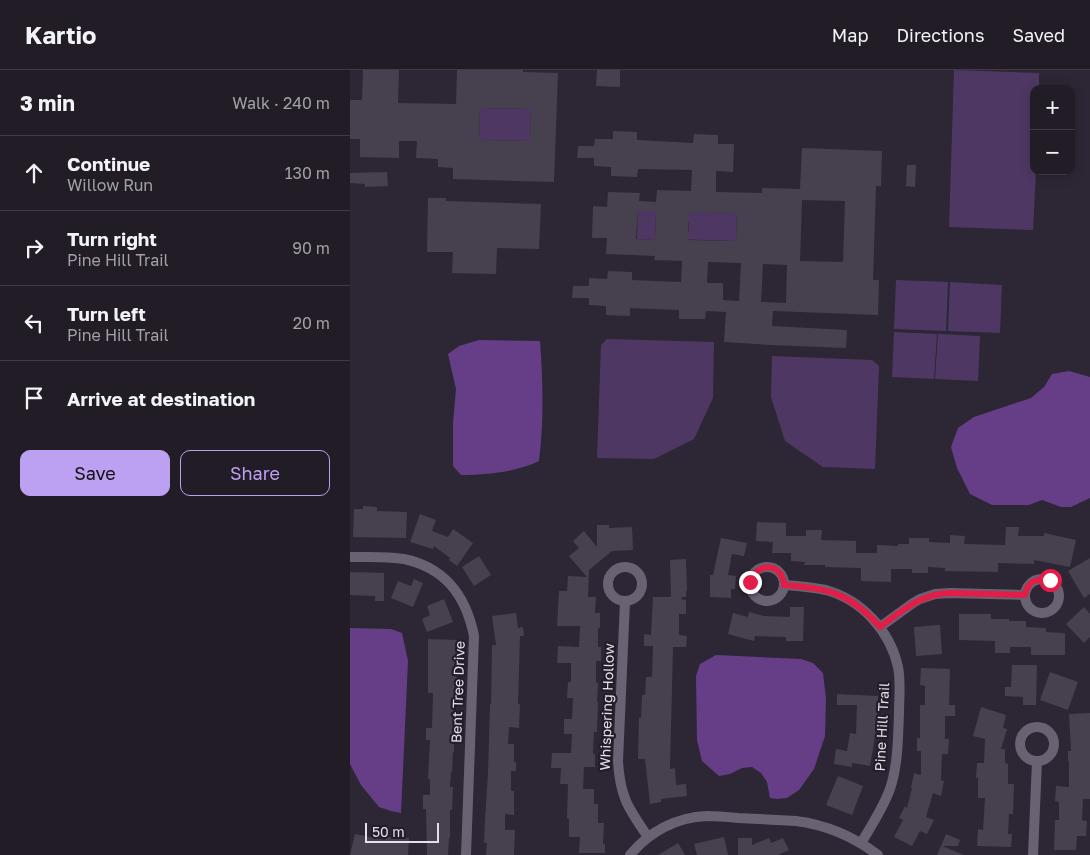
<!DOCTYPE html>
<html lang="en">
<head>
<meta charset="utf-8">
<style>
  :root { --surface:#221c27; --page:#2a252f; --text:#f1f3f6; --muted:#a2a1a7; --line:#3f3a44; --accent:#bca0f2 }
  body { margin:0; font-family:"Golos Text",sans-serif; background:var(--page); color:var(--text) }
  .controls { position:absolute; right:15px; top:15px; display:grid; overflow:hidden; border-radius:10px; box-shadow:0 2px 12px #0003 }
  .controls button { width:45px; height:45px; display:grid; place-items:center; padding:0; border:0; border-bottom:1px solid var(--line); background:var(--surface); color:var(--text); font:25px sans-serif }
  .scale { position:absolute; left:15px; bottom:12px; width:74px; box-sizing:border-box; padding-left:5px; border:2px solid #e4dfe9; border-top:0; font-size:14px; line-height:18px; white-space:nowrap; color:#e4dfe9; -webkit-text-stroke:4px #231d2a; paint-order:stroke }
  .stop { position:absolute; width:15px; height:15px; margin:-11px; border:4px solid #e11d48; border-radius:50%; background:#fff }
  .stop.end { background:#e11d48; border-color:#fff; box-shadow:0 1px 5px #0008 }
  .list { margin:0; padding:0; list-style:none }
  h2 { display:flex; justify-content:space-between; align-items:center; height:65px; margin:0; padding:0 20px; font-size:21px }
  h2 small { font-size:16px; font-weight:400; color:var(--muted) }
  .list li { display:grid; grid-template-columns:32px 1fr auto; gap:15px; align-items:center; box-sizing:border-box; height:75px; padding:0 20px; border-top:1px solid var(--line) }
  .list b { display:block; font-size:19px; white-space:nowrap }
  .list p { margin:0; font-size:16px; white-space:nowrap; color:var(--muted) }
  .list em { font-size:16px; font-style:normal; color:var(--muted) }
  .actions { display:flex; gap:10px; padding:15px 20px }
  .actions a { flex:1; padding:11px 0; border:1px solid var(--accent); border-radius:10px; text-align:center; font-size:18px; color:var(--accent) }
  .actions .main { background:var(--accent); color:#111 }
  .icon { flex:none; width:28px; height:28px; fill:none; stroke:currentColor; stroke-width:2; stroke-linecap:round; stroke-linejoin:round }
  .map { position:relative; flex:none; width:740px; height:785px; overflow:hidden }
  header { display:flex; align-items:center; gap:30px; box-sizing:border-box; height:70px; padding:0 25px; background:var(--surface); border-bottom:1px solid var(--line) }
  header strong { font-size:24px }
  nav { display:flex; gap:28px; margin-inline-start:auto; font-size:18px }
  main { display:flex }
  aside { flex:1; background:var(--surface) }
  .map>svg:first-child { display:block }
  .green { fill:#4e3863 }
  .water { fill:#663e88 }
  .building { fill:#47404f; fill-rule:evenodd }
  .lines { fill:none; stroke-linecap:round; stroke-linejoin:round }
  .street { stroke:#696272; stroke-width:10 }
  .route { stroke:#e11d48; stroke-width:6 }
  .labels { text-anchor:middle; stroke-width:4.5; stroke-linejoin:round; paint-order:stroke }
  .street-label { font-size:14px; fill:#e4dfe9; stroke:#231d2a }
</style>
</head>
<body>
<header>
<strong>Kartio</strong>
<nav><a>Map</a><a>Directions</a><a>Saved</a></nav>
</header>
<main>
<aside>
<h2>3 min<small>Walk · 240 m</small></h2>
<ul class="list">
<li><svg class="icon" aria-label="ahead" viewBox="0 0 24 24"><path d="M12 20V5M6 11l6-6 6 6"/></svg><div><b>Continue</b><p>Willow Run</p></div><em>130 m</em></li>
<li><svg class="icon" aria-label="right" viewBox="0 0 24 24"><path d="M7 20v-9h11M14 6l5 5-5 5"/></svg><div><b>Turn right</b><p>Pine Hill Trail</p></div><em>90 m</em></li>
<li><svg class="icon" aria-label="left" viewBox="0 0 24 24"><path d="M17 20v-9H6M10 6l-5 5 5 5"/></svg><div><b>Turn left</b><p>Pine Hill Trail</p></div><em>20 m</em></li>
<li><svg class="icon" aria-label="arrive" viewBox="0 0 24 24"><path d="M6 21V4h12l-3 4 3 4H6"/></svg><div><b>Arrive at destination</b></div></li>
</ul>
<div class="actions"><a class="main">Save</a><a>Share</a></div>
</aside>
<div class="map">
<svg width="740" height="785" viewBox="0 0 740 785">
  <rect width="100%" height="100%" fill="#2d2634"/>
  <g class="green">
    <path d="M604 0 689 3V19H684V101H686L683 160 599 157Z"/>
    <path d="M130 38 181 39 180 71 129 70Z"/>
    <path d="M288 141H306L305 170 287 169Z"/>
    <path d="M324 141 387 143 386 171 323 169 339 161V152L324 151Z"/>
    <path d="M546 210 598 212 596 261 544 259Z"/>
    <path d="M600 212 652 215 650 263 598 261Z"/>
    <path d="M544 262 587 264 584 309 542 307Z"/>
    <path d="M588 264 630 266 628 311 585 309Z"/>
    <path d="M257 269 364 272 363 328 344 369 304 389 247 388 251 275Z"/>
    <path d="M422 286 522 290 529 296 525 399 473 397 435 371 421 327Z"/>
  </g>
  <g class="water">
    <path d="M129 270 190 271C193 311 194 351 189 391 167 402 136 405 111 405L103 396V353L106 319 98 284 109 276Z"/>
    <path d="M719 301 740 307V428L721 437H711L692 430 679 435H642L620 424 607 398 601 377 608 358 624 347 681 328 694 317 702 304Z"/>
    <path d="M0 558 41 559 52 563 58 591 51 743 41 741 29 737 11 715 0 694Z"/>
    <path d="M366 585 451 589 463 593 473 603 476 629 475 666 464 699 449 720 437 728 427 729 420 728 417 712 411 703 402 697 392 698 380 704 369 706 352 691 347 670 346 606 350 594Z"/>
  </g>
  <g class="building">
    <path d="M13 0H49L48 33 106 34 107 0H173V2L208 3 204 112 103 109V98L88 97V89L66 88 67 71H49V88L10 87V69H0V30H12ZM130 38 181 39 180 71 129 70Z"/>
    <path d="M247 0H270V17L246 16Z"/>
    <path d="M263 61 287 62V70L343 73 344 64 368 65V74H384L383 102 366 101V122L412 123V118L450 119 452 78 532 81 531 116H526L523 210H529L528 245 423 241 422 256 497 260 496 278 421 275 374 272 376 242 356 241 355 249H329V240L280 238V246L256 245V236L239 235V228H222L223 216H239V208L257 209 258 201 282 202V210L331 212 332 191 304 190 305 186 256 184 257 168H242L243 136 257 137 258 122 290 123 289 131 306 132 307 120 341 121 342 100 288 99 287 107 261 106V97L244 96V88H227L228 76H244L245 69H263ZM452 130 495 131 493 192 450 191ZM288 141H306L305 170 286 169ZM339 142 387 143 386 171 338 170ZM358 192 391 193 389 231 373 230V213H357ZM413 194 437 195 436 233 411 232Z"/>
    <path d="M557 95H566L565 117 556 116Z"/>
    <path d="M37 102 38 116 15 117V114L0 113V103Z"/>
    <path d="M78 128H96V131L191 134 189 179 147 178 146 204 102 203 103 182H77Z"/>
    <path d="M13 436 27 437V441L57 442 56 468 3 467 4 439H13Z"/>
    <path d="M70 444 86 450 82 461 98 467 103 459 123 473 107 496 99 490 100 488 84 476 83 479 60 472Z"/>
    <path d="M407 452 436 453V466H456V460H472L471 470 506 471V483H527V475L548 476V474H559V468H579V472L600 473V465L615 466 614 474 655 475 656 457H669L668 466H694V463L726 470 720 497 684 490V494L648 493V502L595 501V498L578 497V503H562V499H541V512L511 511V498L475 497V495H454L455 492 441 491V483H422L423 472 406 471Z"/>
    <path d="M247 455H259V458L282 457 283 480 262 481 239 500 238 527H246L245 543H250V558H248V577H251V591H246V613H248L247 632H248L247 662H244L243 684H245V697H234L233 719H244V734H248V753H254L253 774H255V783H229L230 767H219V749L217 748 218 714H210L211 698H201L202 683H221L222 664H214V649H222L223 628H217L218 612H221V593H207L208 576 229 577 230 556H207L209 521H217L218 506 237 507 219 486 229 478 223 471 234 461 247 477Z"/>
    <path d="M371 468 397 473 394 486 382 484 378 505 386 506 385 519H381V528L360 527V505H363Z"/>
    <path d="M129 486 141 505 124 516 112 497Z"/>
    <path d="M740 488V524L734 528 718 501Z"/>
    <path d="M336 489 337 521H336V527H332L331 529 336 530V544H329V565L337 566 336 577H323L320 699 325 698 326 715 336 714 337 726 311 729V732L300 734 295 689H288L289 648H291L292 625H295L296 607H302L303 576H294V564L301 565 303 527H321L320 490Z"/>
    <path d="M0 502 34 503V531H25V526L0 525Z"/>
    <path d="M64 509 73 513 63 537 41 528 48 511 61 516Z"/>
    <path d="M94 529 103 552 77 562 72 549 80 545 77 536Z"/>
    <path d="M440 537H454L453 571H436V567L405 566 404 571 378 564 383 543 398 547 399 542 414 546 440 547Z"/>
    <path d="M734 537 740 544V567L734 573 716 554Z"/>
    <path d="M166 543 168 558 173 557 174 566H170L168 634H170L169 658 159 657 158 674H164V692H166V701H161V721H164V745L155 744V760H165L164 785H136L137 773H134L135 749 138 703 140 634H141L142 575H146L142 546Z"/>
    <path d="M609 544H641V549H659V551H676V557L696 558V562L715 563V585H681V577H660V583H645V571L609 570Z"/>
    <path d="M590 555 592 584 566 586 564 557Z"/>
    <path d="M78 569 108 570 106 624H104V682H103L102 702H101L100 717H103L102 740H100V768H99L98 785H77L76 739H73V725H80V709H78L80 670H76V658H82L83 623H78Z"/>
    <path d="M662 595H687L686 635H673V627L655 626V617H661Z"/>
    <path d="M571 598 600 599 599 635H605V646H595V669H599L598 684H592L591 710 594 711 591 726 583 723 576 747 584 750 577 764 570 761 562 776 544 767 553 750 549 748 555 736 557 738 562 718H561L564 703 571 705V681H567V668H570V635H575V616L570 615Z"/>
    <path d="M700 602 728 612 718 640 690 630Z"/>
    <path d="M487 624 528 626 527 655 520 696 502 693V697L484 694 486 679 497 681 500 663 506 664 507 635H487Z"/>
    <path d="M631 637 656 645 653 658 657 659 651 679H655V693L658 694V714H664L663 744H659L658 764H662L661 777 627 776 628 759 633 760 635 728H628V708H626L627 693H634L635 669 623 666Z"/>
    <path d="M740 643V729H733L732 750 737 751 736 766H727L726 780H704L705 750H709V732L705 731 706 716 719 717V691H718V681H721L719 644Z"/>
    <path d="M488 706 513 716 502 745 476 735Z"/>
    <path d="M5 764 35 770V767L59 768 58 785H0Z"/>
    <path d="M596 764 610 770 608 776H592L614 785H587Z"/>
    <path d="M374 767 378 785H347L344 774Z"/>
    <path d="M388 768H402V775L419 768 421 773 433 768 439 780 428 785H388Z"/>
    <path d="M328 773 335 785H308Z"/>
  </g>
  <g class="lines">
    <g class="street">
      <path d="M0 487C18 487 37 486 54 489 96 498 116 526 124 566L116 785"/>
      <circle cx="417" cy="514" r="17"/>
      <circle cx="275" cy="514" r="17"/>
      <circle cx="692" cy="526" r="17"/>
      <path d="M434 515C448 516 462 517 476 520 512 530 540 561 548 597 551 612 549 628 549 643 548 668 548 695 540 719 533 738 522 755 511 773"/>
      <path d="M275 531 268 691C270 727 278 738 298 767"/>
      <path d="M530 557 563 533 570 529 585 524 600 523 675 525"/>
      <circle cx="687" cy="674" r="17"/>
      <path d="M280 785C299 762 326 747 357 746 367 746 378 747 388 748 407 749 427 750 446 751 477 755 503 766 528 785"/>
      <path d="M683 785 687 691"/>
    </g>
  </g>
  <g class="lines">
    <path class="route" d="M400 512C407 491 433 493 434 515 477 518 501 523 530 557 553 540 570 524 600 523L675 525C677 512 687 507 700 510"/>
  </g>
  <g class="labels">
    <g class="street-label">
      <text transform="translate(108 622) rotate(-88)" y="5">Bent Tree Drive</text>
      <text transform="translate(257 637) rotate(-88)" y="5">Whispering Hollow</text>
      <text transform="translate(532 657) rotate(-87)" y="5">Pine Hill Trail</text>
    </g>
  </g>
</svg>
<div class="controls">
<button>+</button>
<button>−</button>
</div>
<div class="scale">50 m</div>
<div class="stop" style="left:700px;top:510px"></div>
<div class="stop end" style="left:400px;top:512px"></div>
</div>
</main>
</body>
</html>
